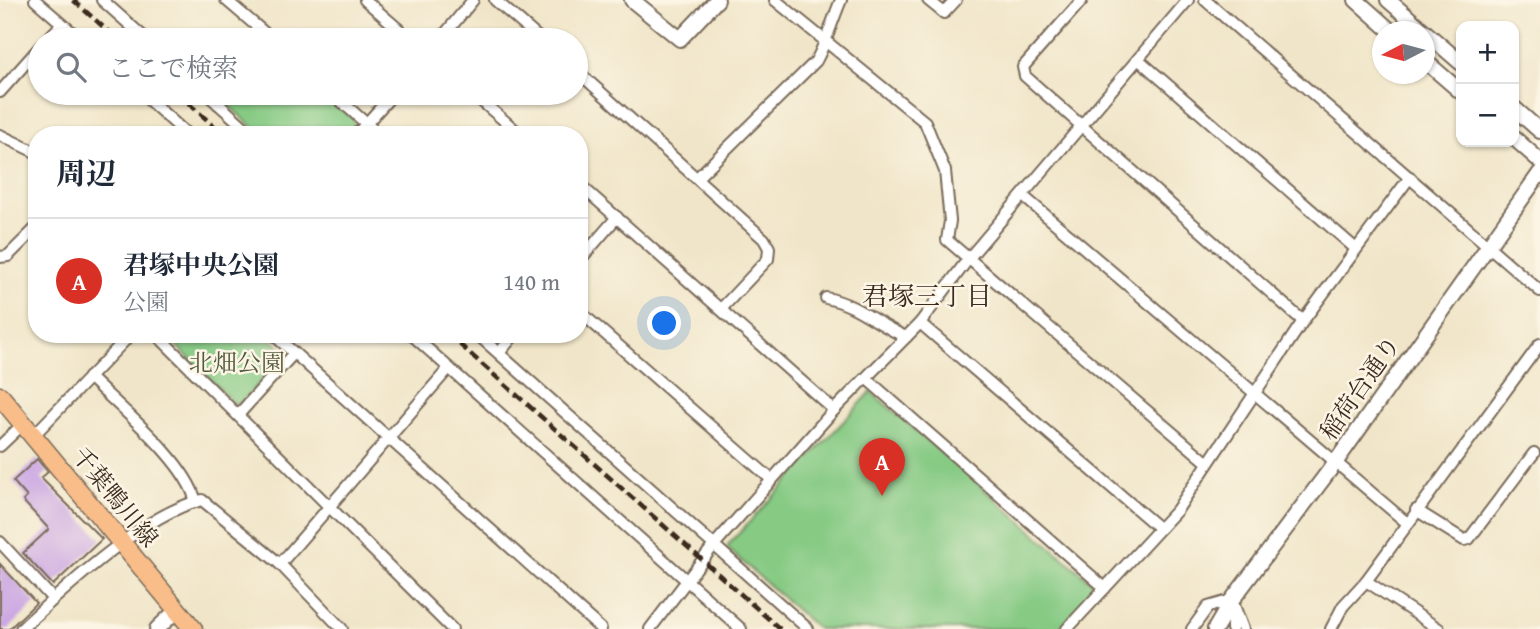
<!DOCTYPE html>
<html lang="ja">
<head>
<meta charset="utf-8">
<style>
  :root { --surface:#fff; --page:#f6f6f7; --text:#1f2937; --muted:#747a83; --line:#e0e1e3; --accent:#d93025 }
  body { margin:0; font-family:"Gentium Book Plus","Noto Serif JP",serif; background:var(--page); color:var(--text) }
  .controls { position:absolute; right:21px; top:21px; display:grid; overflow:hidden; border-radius:14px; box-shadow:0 2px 5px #0004 }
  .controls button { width:63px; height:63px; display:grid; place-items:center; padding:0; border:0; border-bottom:2px solid var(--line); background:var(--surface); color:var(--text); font:35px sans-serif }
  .compass { position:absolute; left:1372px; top:21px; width:63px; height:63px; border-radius:50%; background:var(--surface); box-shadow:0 2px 5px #0004; rotate:264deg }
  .you { position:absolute; left:665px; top:324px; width:24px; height:24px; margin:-18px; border:5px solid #fff; border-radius:50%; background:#1a73e8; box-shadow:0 0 0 10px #1a73e833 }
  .badge { display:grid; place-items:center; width:46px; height:46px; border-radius:50%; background:var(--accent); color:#fff; font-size:23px; font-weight:700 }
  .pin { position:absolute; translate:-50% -58px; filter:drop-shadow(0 2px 4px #0008) }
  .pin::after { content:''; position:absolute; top:37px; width:24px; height:21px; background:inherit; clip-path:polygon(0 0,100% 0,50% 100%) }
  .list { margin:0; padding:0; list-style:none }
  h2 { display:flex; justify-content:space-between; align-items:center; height:91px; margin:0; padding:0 28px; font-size:30px }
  h2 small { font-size:23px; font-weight:400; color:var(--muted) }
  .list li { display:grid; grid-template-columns:46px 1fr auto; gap:21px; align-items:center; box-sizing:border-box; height:126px; padding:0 28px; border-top:2px solid var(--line) }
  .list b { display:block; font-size:26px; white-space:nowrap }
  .list p { margin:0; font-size:23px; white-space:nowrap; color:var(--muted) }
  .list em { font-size:23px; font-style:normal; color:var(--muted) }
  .icon { flex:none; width:38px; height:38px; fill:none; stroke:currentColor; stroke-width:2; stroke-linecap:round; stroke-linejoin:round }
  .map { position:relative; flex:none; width:1540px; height:629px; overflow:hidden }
  .search { position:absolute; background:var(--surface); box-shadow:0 2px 5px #0004; left:28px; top:28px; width:560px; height:77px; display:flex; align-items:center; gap:18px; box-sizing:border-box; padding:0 24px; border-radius:38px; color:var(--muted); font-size:26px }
  .panel { position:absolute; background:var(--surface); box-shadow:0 2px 5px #0004; left:28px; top:126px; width:560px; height:217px; border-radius:28px }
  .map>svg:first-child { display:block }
  .green { fill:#86ca84; stroke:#607a51; stroke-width:2 }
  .building { fill:#c59de2 }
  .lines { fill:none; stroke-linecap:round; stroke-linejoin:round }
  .minor-casing { stroke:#7a6b5a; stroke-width:14 }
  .tertiary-casing { stroke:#7a6b5a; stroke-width:18 }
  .primary-casing { stroke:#7a6b5a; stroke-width:21 }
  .minor { stroke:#fff; stroke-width:10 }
  .tertiary { stroke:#fff; stroke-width:14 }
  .primary { stroke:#f8bd89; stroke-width:18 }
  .rail { stroke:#3b2a1e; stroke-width:4.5; stroke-dasharray:10 5; stroke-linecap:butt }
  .labels { text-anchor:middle; stroke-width:5; stroke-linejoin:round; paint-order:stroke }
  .park-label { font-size:24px; fill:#525a3d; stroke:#fcf5e5 }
  .street-label { font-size:24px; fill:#3b2a1e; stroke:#fcf5e5 }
  .neighbourhood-label { font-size:26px; fill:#3b2a1e; stroke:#fcf5e5 }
</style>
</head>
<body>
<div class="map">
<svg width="1540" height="629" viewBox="0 0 1540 629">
  <rect width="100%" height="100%" fill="#fcf5e5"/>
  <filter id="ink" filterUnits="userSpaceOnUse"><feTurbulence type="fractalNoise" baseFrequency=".0143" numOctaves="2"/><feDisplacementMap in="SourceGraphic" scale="14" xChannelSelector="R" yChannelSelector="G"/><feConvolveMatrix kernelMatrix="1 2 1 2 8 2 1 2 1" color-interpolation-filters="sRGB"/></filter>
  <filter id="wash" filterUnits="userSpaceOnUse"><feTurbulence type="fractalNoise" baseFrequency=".00686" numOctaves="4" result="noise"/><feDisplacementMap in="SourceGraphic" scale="28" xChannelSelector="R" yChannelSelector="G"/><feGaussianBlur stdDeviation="1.57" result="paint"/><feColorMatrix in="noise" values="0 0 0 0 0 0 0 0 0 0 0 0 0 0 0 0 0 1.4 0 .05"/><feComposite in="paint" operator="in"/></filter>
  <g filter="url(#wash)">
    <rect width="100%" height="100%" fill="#f0e5c8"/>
    <g class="green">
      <path d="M234 93H323L354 120 355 126 348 135H262L228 105V99Z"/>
      <path d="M165 334H264L283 350V357L241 403 235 404Z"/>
      <path d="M871 392 1094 584 1095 590 1059 629H818L728 549V545Z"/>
    </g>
    <g id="blocks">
      <g class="building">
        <path d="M37 459 48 472 41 478 102 539 53 585 23 553 49 529 23 501 27 497 13 481Z"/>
        <path d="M0 564 36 603 9 629H0Z"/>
      </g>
    </g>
  </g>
  <g filter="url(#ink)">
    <use href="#blocks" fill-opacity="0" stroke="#7a6b5a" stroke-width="2"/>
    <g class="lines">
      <g class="minor-casing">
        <g id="minor">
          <path d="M35 0 81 40"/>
          <path d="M102 0 147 40"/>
          <path d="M226 0 273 40"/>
          <path d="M365 0 411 40"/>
          <path d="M495 0 541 40"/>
          <path d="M775 0 925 122 945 171 950 221 947 240 1208 463"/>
          <path d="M928 0 944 13 956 0"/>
          <path d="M1082 0 1023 67 1025 76 1303 321"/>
          <path d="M1205 0 1540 291"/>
          <path d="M47 40 62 24"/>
          <path d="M440 40 473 0"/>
          <path d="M1138 59 1356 249"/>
          <path d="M576 70 764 239 769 248 768 259 721 309"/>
          <path d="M0 92 40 47"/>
          <path d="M141 93 188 135"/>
          <path d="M206 93 253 135"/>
          <path d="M332 93 379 135"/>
          <path d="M472 93 521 135"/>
          <path d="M218 104 227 93"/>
          <path d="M0 135 37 153"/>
          <path d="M356 135 394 93"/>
          <path d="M698 177 816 61C827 41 832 21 841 0"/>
          <path d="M579 184 834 410"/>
          <path d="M1023 196 1407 523"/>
          <path d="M0 257 8 256 37 227"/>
          <path d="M579 261 617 217"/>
          <path d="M826 298C857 304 878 325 906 337"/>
          <path d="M579 311 772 480"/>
          <path d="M920 323 1159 528"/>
          <path d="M156 334 452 629"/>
          <path d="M273 334 601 629"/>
          <path d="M411 334 741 629"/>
          <path d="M477 334 808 629"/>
          <path d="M499 353 515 334"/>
          <path d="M89 377C120 408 186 461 196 502"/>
          <path d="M867 379 1105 588"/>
          <path d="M238 415 294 353"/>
          <path d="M33 436 131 334"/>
          <path d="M0 446 23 424"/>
          <path d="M1416 510 1464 540 1469 539 1534 453"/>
          <path d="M0 542 53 599"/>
          <path d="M280 564 449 368"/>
          <path d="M1366 581 1439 629"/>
          <path d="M1232 600 1243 629"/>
          <path d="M1232 610V629"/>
          <path d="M21 629C64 589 145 513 202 500L280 564 342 629"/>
          <path d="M650 629 714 545 834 410 920 323 969 258 1188 0"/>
          <path d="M1067 629 1177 510 1303 321 1410 177"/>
          <path d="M1192 629 1208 607 1232 600"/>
          <path d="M1331 629 1343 606 1366 581 1540 344"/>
        </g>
      </g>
      <g class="tertiary-casing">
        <g id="tertiary">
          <path d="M632 0 680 39 717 0"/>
          <path d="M1356 0 1392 32"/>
          <path d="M1388 0 1461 63"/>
          <path d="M1424 60 1461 92"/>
          <path d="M1514 108 1540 131"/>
          <path d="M1514 138 1540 161"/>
          <path d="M157 629 177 610"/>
          <path d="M1215 629 1232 600 1335 463 1540 173"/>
        </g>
      </g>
      <g class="primary-casing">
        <path id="primary" d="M0 396 193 629"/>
      </g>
      <use href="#minor" class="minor"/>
      <use href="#tertiary" class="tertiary"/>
      <use href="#primary" class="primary"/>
      <g class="rail">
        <path d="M73 0 118 40"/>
        <path d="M177 93 224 135"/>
        <path d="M448 334 780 629"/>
      </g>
    </g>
  </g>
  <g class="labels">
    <g class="park-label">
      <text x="237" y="371">北畑公園</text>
    </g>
    <g class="street-label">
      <text transform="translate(1360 388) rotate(-55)" y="8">稲荷台通り</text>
      <text transform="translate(115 497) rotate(51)" y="8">千葉鴨川線</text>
    </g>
    <g class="neighbourhood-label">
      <text x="927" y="305">君塚三丁目</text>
    </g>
  </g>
</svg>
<div class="controls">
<button>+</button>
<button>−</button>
</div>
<svg class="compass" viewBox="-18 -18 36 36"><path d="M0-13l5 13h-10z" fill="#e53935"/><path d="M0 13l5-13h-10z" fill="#747a83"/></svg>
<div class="you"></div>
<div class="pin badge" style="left:882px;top:496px">A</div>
<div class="search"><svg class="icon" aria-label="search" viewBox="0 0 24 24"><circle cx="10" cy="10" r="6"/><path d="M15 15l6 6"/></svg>ここで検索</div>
<section class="panel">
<h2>周辺<small></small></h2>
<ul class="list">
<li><span class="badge">A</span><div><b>君塚中央公園</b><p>公園</p></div><em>140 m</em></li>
</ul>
</section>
</div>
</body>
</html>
